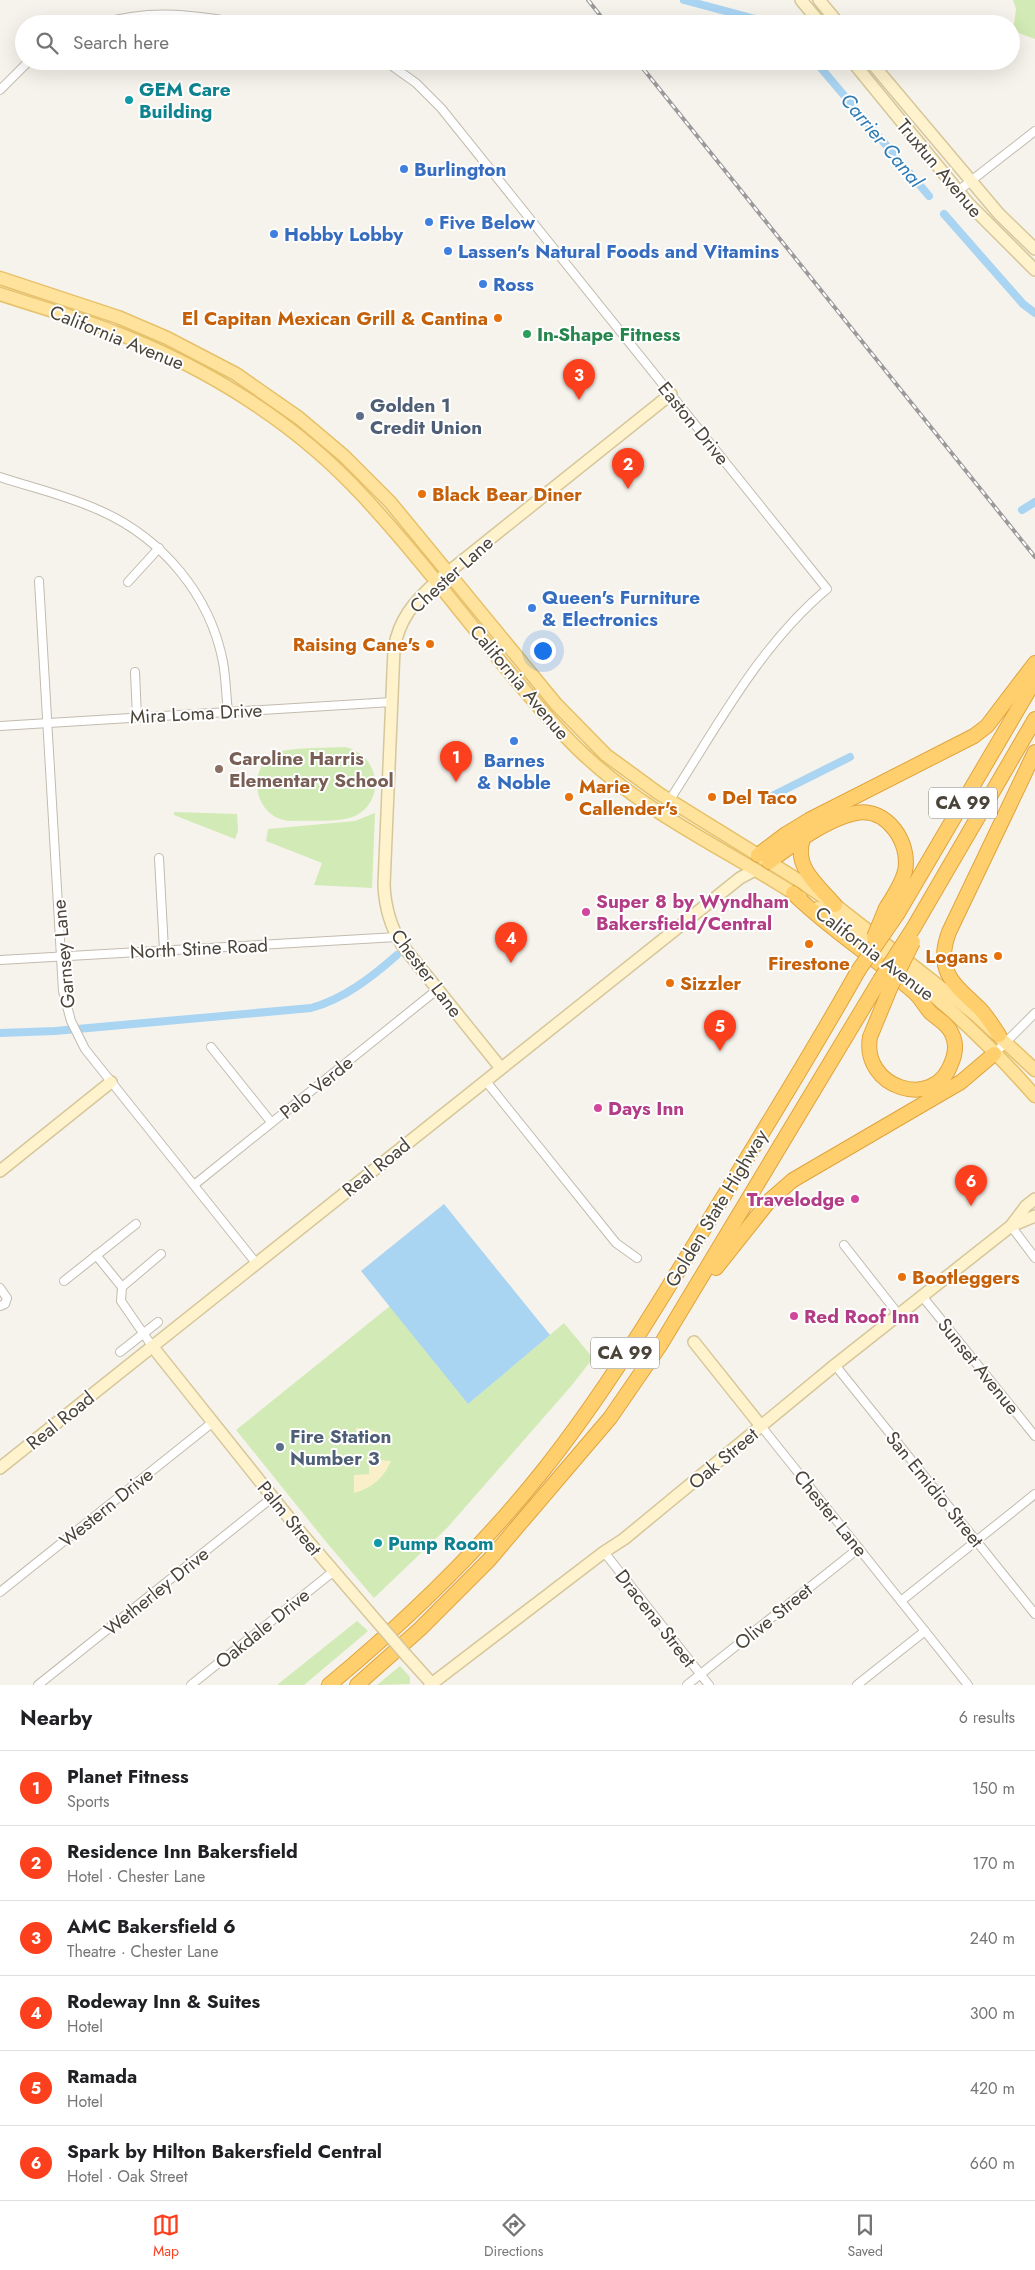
<!DOCTYPE html>
<html lang="en">
<head>
<meta charset="utf-8">
<style>
  :root { --surface:#fff; --page:#f2f2f2; --text:#202124; --muted:#757577; --line:#e0e0e0; --accent:#fc3f1d }
  body { margin:0; font-family:Jost,sans-serif; background:var(--page); color:var(--text) }
  .you { position:absolute; left:542px; top:650px; width:18px; height:18px; margin:-12px; border:4px solid #fff; border-radius:50%; background:#1a73e8; box-shadow:0 0 0 8px #1a73e833 }
  .badge { display:grid; place-items:center; width:32px; height:32px; border-radius:50%; background:var(--accent); color:#fff; font-size:16px; font-weight:700 }
  .pin { position:absolute; translate:-50% -41px; filter:drop-shadow(0 1px 2px #0008) }
  .pin::after { content:''; position:absolute; top:26px; width:18px; height:15px; background:inherit; clip-path:polygon(0 0,100% 0,50% 100%) }
  .list { margin:0; padding:0; list-style:none }
  h2 { display:flex; justify-content:space-between; align-items:center; height:65px; margin:0; padding:0 20px; font-size:21px }
  h2 small { font-size:16px; font-weight:400; color:var(--muted) }
  .list li { display:grid; grid-template-columns:32px 1fr auto; gap:15px; align-items:center; box-sizing:border-box; height:75px; padding:0 20px; border-top:1px solid var(--line) }
  .list b { display:block; font-size:19px; white-space:nowrap }
  .list p { margin:0; font-size:16px; white-space:nowrap; color:var(--muted) }
  .list em { font-size:16px; font-style:normal; color:var(--muted) }
  .icon { flex:none; width:28px; height:28px; fill:none; stroke:currentColor; stroke-width:2; stroke-linecap:round; stroke-linejoin:round }
  .map { position:relative; flex:none; width:1035px; height:1685px; overflow:hidden }
  .search { position:absolute; background:var(--surface); box-shadow:0 5px 20px #0002; left:15px; right:15px; top:15px; height:55px; display:flex; align-items:center; gap:12px; box-sizing:border-box; padding:0 18px; border-radius:28px; color:var(--muted); font-size:19px }
  .sheet { height:515px; background:var(--surface) }
  nav { display:flex; justify-content:space-around; align-items:center; box-sizing:border-box; height:70px; border-top:1px solid var(--line); background:var(--surface); font-size:14px; color:var(--muted) }
  nav a { display:grid; justify-items:center; gap:2px }
  nav .on { color:var(--accent) }
  .map>svg:first-child { display:block }
  .green { fill:#d2eab5 }
  .sand { fill:#f9efc9 }
  .water { fill:#a9d4f2 }
  .lines { fill:none; stroke-linecap:round; stroke-linejoin:round }
  .canal { stroke:#a9d4f2; stroke-width:8 }
  .street-casing { stroke:#c2bbae; stroke-width:10 }
  .secondary-casing { stroke:#d6c79b; stroke-width:14 }
  .primary-casing { stroke:#e6c16a; stroke-width:15 }
  .highway-casing { stroke:#e0a43c; stroke-width:16 }
  .street { stroke:#fff; stroke-width:8 }
  .secondary { stroke:#fff3cd; stroke-width:11 }
  .primary { stroke:#ffe39c; stroke-width:12 }
  .highway { stroke:#ffcf6e; stroke-width:14 }
  .rail-casing { stroke:#9a9a9a; stroke-width:4 }
  .rail { stroke:#fff; stroke-width:2; stroke-dasharray:5.5; stroke-linecap:butt }
  .secondary-bridge-casing { stroke:#d6c79b; stroke-width:14; stroke-linecap:butt }
  .highway-bridge-casing { stroke:#e0a43c; stroke-width:16; stroke-linecap:butt }
  .secondary-bridge { stroke:#fff3cd; stroke-width:11 }
  .highway-bridge { stroke:#ffcf6e; stroke-width:14 }
  .culture-dot { fill:#0f9aa8; stroke:#fff; stroke-width:2 }
  .shop-dot { fill:#3f7fe0; stroke:#fff; stroke-width:2 }
  .food-dot { fill:#e8710a; stroke:#fff; stroke-width:2 }
  .leisure-dot { fill:#2e9e5b; stroke:#fff; stroke-width:2 }
  .service-dot { fill:#5c6f8a; stroke:#fff; stroke-width:2 }
  .education-dot { fill:#8d6e63; stroke:#fff; stroke-width:2 }
  .hotel-dot { fill:#d1479c; stroke:#fff; stroke-width:2 }
  .labels { text-anchor:middle; stroke-width:4; stroke-linejoin:round; paint-order:stroke }
  .shield { fill:#fff; stroke:#817c74; stroke-width:1 }
  .shield-label { font-size:18px; font-weight:bold; fill:#4b4439 }
  .culture-label { font-size:19px; font-weight:bold; fill:#0d838f; stroke:#fff; text-anchor:start }
  .street-label { font-size:19px; fill:#4b4439; stroke:#fff }
  .shop-label { font-size:19px; font-weight:bold; fill:#366cbe; stroke:#fff; text-anchor:start }
  .food-label { font-size:19px; font-weight:bold; fill:#c56008; stroke:#fff; text-anchor:start }
  .leisure-label { font-size:19px; font-weight:bold; fill:#27864d; stroke:#fff; text-anchor:start }
  .service-label { font-size:19px; font-weight:bold; fill:#4e5e75; stroke:#fff; text-anchor:start }
  .education-label { font-size:19px; font-weight:bold; fill:#785e54; stroke:#fff; text-anchor:start }
  .hotel-label { font-size:19px; font-weight:bold; fill:#b23c85; stroke:#fff; text-anchor:start }
  .water-label { font-size:20px; font-style:italic; fill:#2e7ab2; stroke:#fff }
</style>
</head>
<body>
<div class="map">
<svg width="1035" height="1685" viewBox="0 0 1035 1685">
  <rect width="100%" height="100%" fill="#f6f3ec"/>
  <g class="green">
    <path d="M1013 0H1035V39L1013 31 1016 9Z"/>
    <path d="M345 747C379 754 387 800 355 816 340 823 307 820 290 821 255 819 244 769 276 753 289 747 329 748 345 747Z"/>
    <path d="M174 812 237 814 238 831 235 839 174 815Z"/>
    <path d="M375 813 372 888 314 885 322 863 266 841 268 829 355 821Z"/>
    <path d="M390 1306 468 1404 564 1323 593 1358 572 1385 447 1528 374 1598 327 1543 236 1430Z"/>
    <path d="M357 1621 368 1631 304 1685H277Z"/>
    <path d="M400 1666 410 1677V1684L377 1685Z"/>
  </g>
  <g class="sand">
    <path d="M356 1428C371 1429 383 1431 389 1445L356 1442Z"/>
    <path d="M369 1459 391 1461C384 1478 372 1488 354 1493V1475L369 1474Z"/>
  </g>
  <path class="water" d="M444 1204 550 1335 468 1404 361 1271Z"/>
  <g class="lines">
    <g class="canal">
      <path d="M684 0 774 24"/>
      <path d="M815 61 929 196"/>
      <path d="M944 214 1023 304 1035 313"/>
      <path d="M1022 510 1035 502"/>
      <path d="M766 799 850 757"/>
      <path d="M0 1033 55 1031 311 1008C344 999 372 977 397 955"/>
    </g>
    <g class="street-casing">
      <g id="street">
        <path d="M99 24C152 8 195 15 248 24"/>
        <path d="M385 61 416 83 441 108 827 589C759 646 717 727 669 801"/>
        <path d="M0 90 29 61"/>
        <path d="M958 191 1035 131"/>
        <path d="M0 477C33 488 69 496 101 511 163 539 210 595 223 662 226 679 226 695 228 712"/>
        <path d="M39 581 63 991 71 1021 85 1049 256 1263"/>
        <path d="M128 582 159 548"/>
        <path d="M135 672 137 717"/>
        <path d="M0 726 392 702"/>
        <path d="M159 858 164 950"/>
        <path d="M0 960 397 937"/>
        <path d="M211 1047 271 1122"/>
        <path d="M994 1054 1035 1013"/>
        <path d="M485 1080 616 1243 637 1258"/>
        <path d="M194 1185 438 989"/>
        <path d="M1011 1226 1035 1258"/>
        <path d="M844 1245 899 1315"/>
        <path d="M96 1255 122 1287"/>
        <path d="M64 1281 136 1224"/>
        <path d="M0 1288 7 1298 5 1304 0 1306"/>
        <path d="M922 1296 1035 1436"/>
        <path d="M152 1346 121 1301 122 1287 161 1254"/>
        <path d="M120 1352 158 1322"/>
        <path d="M835 1365 1035 1614"/>
        <path d="M761 1426 968 1685"/>
        <path d="M604 1552 709 1685"/>
        <path d="M0 1592 213 1422"/>
        <path d="M901 1601 1035 1494"/>
        <path d="M38 1685 273 1497"/>
        <path d="M191 1685 334 1571"/>
        <path d="M687 1685 859 1548"/>
        <path d="M857 1685 925 1631"/>
      </g>
    </g>
    <g class="secondary-casing">
      <g id="secondary">
        <path d="M801 0 821 24"/>
        <path d="M819 0 839 24"/>
        <path d="M852 61 968 203 1035 270"/>
        <path d="M870 61 999 214 1035 249"/>
        <path d="M500 1067 402 945C390 926 385 907 384 885L394 649C399 619 414 602 436 582L671 394"/>
        <path d="M0 1171 111 1082"/>
        <path d="M1011 1226 1035 1216"/>
        <path d="M694 1342 761 1426"/>
        <path d="M152 1346 302 1534 368 1611"/>
        <path d="M0 1468 715 898 740 878 755 870"/>
        <path d="M406 1655 433 1685"/>
        <path d="M430 1685 604 1552 624 1539 835 1365 1011 1226 1026 1206 1035 1199"/>
      </g>
    </g>
    <g class="primary-casing">
      <g id="primary">
        <path d="M0 278 118 317 167 338 236 374 299 418 344 456 390 502 556 704 606 755 658 793 803 883 835 905 976 1015 1035 1070"/>
        <path d="M0 294C39 307 79 318 117 333 209 369 296 423 363 496 412 549 456 606 501 662 526 692 551 723 579 750 644 813 726 849 801 898"/>
        <path d="M818 908C897 960 973 1025 1035 1096"/>
      </g>
    </g>
    <g class="highway-casing">
      <g id="highway">
        <path d="M803 839C793 867 818 885 835 905"/>
        <path d="M758 855 786 834 809 820 974 736 987 726 1035 663"/>
        <path d="M769 862C792 845 828 818 856 813 887 807 911 843 905 871 902 884 893 897 886 908"/>
        <path d="M793 893C830 930 875 957 914 992 921 998 925 1007 931 1013 939 1020 948 1024 952 1034 957 1044 955 1055 951 1064 934 1111 861 1088 870 1037L891 986"/>
        <path d="M898 913 1035 680"/>
        <path d="M914 927 1035 719"/>
        <path d="M999 1035C992 1025 986 1014 977 1006 952 983 935 969 949 932L1035 752"/>
        <path d="M716 1268 770 1200 793 1180 961 1082 994 1054"/>
        <path d="M329 1685C406 1621 479 1551 542 1472 609 1388 666 1291 722 1199 768 1123 815 1048 858 971"/>
        <path d="M357 1685 420 1629 489 1560 610 1418 661 1344 880 980"/>
      </g>
    </g>
    <use href="#street" class="street"/>
    <use href="#secondary" class="secondary"/>
    <use href="#primary" class="primary"/>
    <use href="#highway" class="highway"/>
    <g class="rail-casing">
      <g id="rail">
        <path d="M588 0 607 24"/>
        <path d="M637 61 1035 557"/>
      </g>
    </g>
    <use href="#rail" class="rail"/>
    <g class="secondary-bridge-casing">
      <path id="secondary-bridge" d="M368 1611 406 1655"/>
    </g>
    <g class="highway-bridge-casing">
      <g id="highway-bridge">
        <path d="M874 937 886 908"/>
        <path d="M858 971 898 913"/>
        <path d="M880 980 914 927"/>
        <path d="M891 986 913 942"/>
      </g>
    </g>
    <use href="#secondary-bridge" class="secondary-bridge"/>
    <use href="#highway-bridge" class="highway-bridge"/>
  </g>
  <g class="culture-dot">
    <circle cx="129" cy="100" r="5"/>
    <circle cx="378" cy="1543" r="5"/>
  </g>
  <g class="shop-dot">
    <circle cx="404" cy="169" r="5"/>
    <circle cx="429" cy="222" r="5"/>
    <circle cx="274" cy="234" r="5"/>
    <circle cx="448" cy="251" r="5"/>
    <circle cx="483" cy="284" r="5"/>
    <circle cx="532" cy="608" r="5"/>
    <circle cx="514" cy="741" r="5"/>
  </g>
  <g class="food-dot">
    <circle cx="498" cy="318" r="5"/>
    <circle cx="422" cy="494" r="5"/>
    <circle cx="430" cy="644" r="5"/>
    <circle cx="569" cy="797" r="5"/>
    <circle cx="712" cy="797" r="5"/>
    <circle cx="809" cy="944" r="5"/>
    <circle cx="998" cy="956" r="5"/>
    <circle cx="670" cy="983" r="5"/>
    <circle cx="902" cy="1277" r="5"/>
  </g>
  <circle class="leisure-dot" cx="527" cy="334" r="5"/>
  <g class="service-dot">
    <circle cx="360" cy="416" r="5"/>
    <circle cx="280" cy="1447" r="5"/>
  </g>
  <circle class="education-dot" cx="219" cy="769" r="5"/>
  <g class="hotel-dot">
    <circle cx="586" cy="912" r="5"/>
    <circle cx="598" cy="1108" r="5"/>
    <circle cx="855" cy="1199" r="5"/>
    <circle cx="794" cy="1316" r="5"/>
  </g>
  <g class="labels">
    <g class="shield">
      <rect x="929" y="787.5" width="68" height="31" rx="4"/>
      <rect x="591" y="1337.5" width="68" height="31" rx="4"/>
    </g>
    <g class="shield-label">
      <text x="963" y="809">CA 99</text>
      <text x="625" y="1359">CA 99</text>
    </g>
    <g class="culture-label">
      <text x="139" y="96">GEM Care<tspan x="139" dy="22">Building</tspan></text>
      <text x="388" y="1550">Pump Room</text>
    </g>
    <g class="street-label">
      <text transform="translate(940 168) rotate(50)" y="7">Truxtun Avenue</text>
      <text transform="translate(117 337) rotate(22)" y="7">California Avenue</text>
      <text transform="translate(694 423) rotate(51)" y="7">Easton Drive</text>
      <text transform="translate(451 574) rotate(-42)" y="7">Chester Lane</text>
      <text transform="translate(520 682) rotate(50)" y="7">California Avenue</text>
      <text transform="translate(196 713) rotate(-3)" y="7">Mira Loma Drive</text>
      <text transform="translate(199 948) rotate(-3)" y="7">North Stine Road</text>
      <text transform="translate(875 953) rotate(37)" y="7">California Avenue</text>
      <text transform="translate(63 954) rotate(-95)" y="7">Garnsey Lane</text>
      <text transform="translate(427 973) rotate(53)" y="7">Chester Lane</text>
      <text transform="translate(316 1087) rotate(-39)" y="7">Palo Verde</text>
      <text transform="translate(376 1167) rotate(-39)" y="7">Real Road</text>
      <text transform="translate(716 1208) rotate(-59)" y="7">Golden State Highway</text>
      <text transform="translate(979 1366) rotate(51)" y="7">Sunset Avenue</text>
      <text transform="translate(60 1420) rotate(-39)" y="7">Real Road</text>
      <text transform="translate(723 1458) rotate(-40)" y="7">Oak Street</text>
      <text transform="translate(935 1489) rotate(51)" y="7">San Emidio Street</text>
      <text transform="translate(106 1507) rotate(-39)" y="7">Western Drive</text>
      <text transform="translate(831 1513) rotate(51)" y="7">Chester Lane</text>
      <text transform="translate(290 1518) rotate(51)" y="7">Palm Street</text>
      <text transform="translate(156 1591) rotate(-39)" y="7">Wetherley Drive</text>
      <text transform="translate(773 1616) rotate(-39)" y="7">Olive Street</text>
      <text transform="translate(656 1618) rotate(52)" y="7">Dracena Street</text>
      <text transform="translate(262 1628) rotate(-39)" y="7">Oakdale Drive</text>
    </g>
    <g class="shop-label">
      <text x="414" y="176">Burlington</text>
      <text x="439" y="229">Five Below</text>
      <text x="284" y="241">Hobby Lobby</text>
      <text x="458" y="258">Lassen's Natural Foods and Vitamins</text>
      <text x="493" y="291">Ross</text>
      <text x="542" y="604">Queen's Furniture<tspan x="542" dy="22">&amp; Electronics</tspan></text>
      <text x="514" y="767" text-anchor="middle">Barnes<tspan x="514" dy="22">&amp; Noble</tspan></text>
    </g>
    <g class="food-label">
      <text x="488" y="325" text-anchor="end">El Capitan Mexican Grill &amp; Cantina</text>
      <text x="432" y="501">Black Bear Diner</text>
      <text x="420" y="651" text-anchor="end">Raising Cane's</text>
      <text x="579" y="793">Marie<tspan x="579" dy="22">Callender's</tspan></text>
      <text x="722" y="804">Del Taco</text>
      <text x="988" y="963" text-anchor="end">Logans</text>
      <text x="809" y="970" text-anchor="middle">Firestone</text>
      <text x="680" y="990">Sizzler</text>
      <text x="912" y="1284">Bootleggers</text>
    </g>
    <g class="leisure-label">
      <text x="537" y="341">In-Shape Fitness</text>
    </g>
    <g class="service-label">
      <text x="370" y="412">Golden 1<tspan x="370" dy="22">Credit Union</tspan></text>
      <text x="290" y="1443">Fire Station<tspan x="290" dy="22">Number 3</tspan></text>
    </g>
    <g class="education-label">
      <text x="229" y="765">Caroline Harris<tspan x="229" dy="22">Elementary School</tspan></text>
    </g>
    <g class="hotel-label">
      <text x="596" y="908">Super 8 by Wyndham<tspan x="596" dy="22">Bakersfield/Central</tspan></text>
      <text x="608" y="1115">Days Inn</text>
      <text x="845" y="1206" text-anchor="end">Travelodge</text>
      <text x="804" y="1323">Red Roof Inn</text>
    </g>
    <g class="water-label">
      <text transform="translate(882 140) rotate(50)" y="7">Carrier Canal</text>
    </g>
  </g>
</svg>
<div class="you"></div>
<div class="pin badge" style="left:456px;top:782px">1</div>
<div class="pin badge" style="left:628px;top:489px">2</div>
<div class="pin badge" style="left:579px;top:400px">3</div>
<div class="pin badge" style="left:511px;top:963px">4</div>
<div class="pin badge" style="left:720px;top:1051px">5</div>
<div class="pin badge" style="left:971px;top:1206px">6</div>
<div class="search"><svg class="icon" aria-label="search" viewBox="0 0 24 24"><circle cx="10" cy="10" r="6"/><path d="M15 15l6 6"/></svg>Search here</div>
</div>
<section class="sheet">
<h2>Nearby<small>6 results</small></h2>
<ul class="list">
<li><span class="badge">1</span><div><b>Planet Fitness</b><p>Sports</p></div><em>150 m</em></li>
<li><span class="badge">2</span><div><b>Residence Inn Bakersfield</b><p>Hotel · Chester Lane</p></div><em>170 m</em></li>
<li><span class="badge">3</span><div><b>AMC Bakersfield 6</b><p>Theatre · Chester Lane</p></div><em>240 m</em></li>
<li><span class="badge">4</span><div><b>Rodeway Inn &amp; Suites</b><p>Hotel</p></div><em>300 m</em></li>
<li><span class="badge">5</span><div><b>Ramada</b><p>Hotel</p></div><em>420 m</em></li>
<li><span class="badge">6</span><div><b>Spark by Hilton Bakersfield Central</b><p>Hotel · Oak Street</p></div><em>660 m</em></li>
</ul>
</section>
<nav>
<a class="on"><svg class="icon" aria-label="map" viewBox="0 0 24 24"><path d="M3 6l6-2 6 2 6-2v14l-6 2-6-2-6 2zM9 4v14M15 6v14"/></svg>Map</a>
<a><svg class="icon" aria-label="directions" viewBox="0 0 24 24"><path d="M12 3l9 9-9 9-9-9zM9 14v-3h6M13 9l2 2-2 2"/></svg>Directions</a>
<a><svg class="icon" aria-label="saved" viewBox="0 0 24 24"><path d="M7 4h10v16l-5-4-5 4z"/></svg>Saved</a>
</nav>
</body>
</html>
